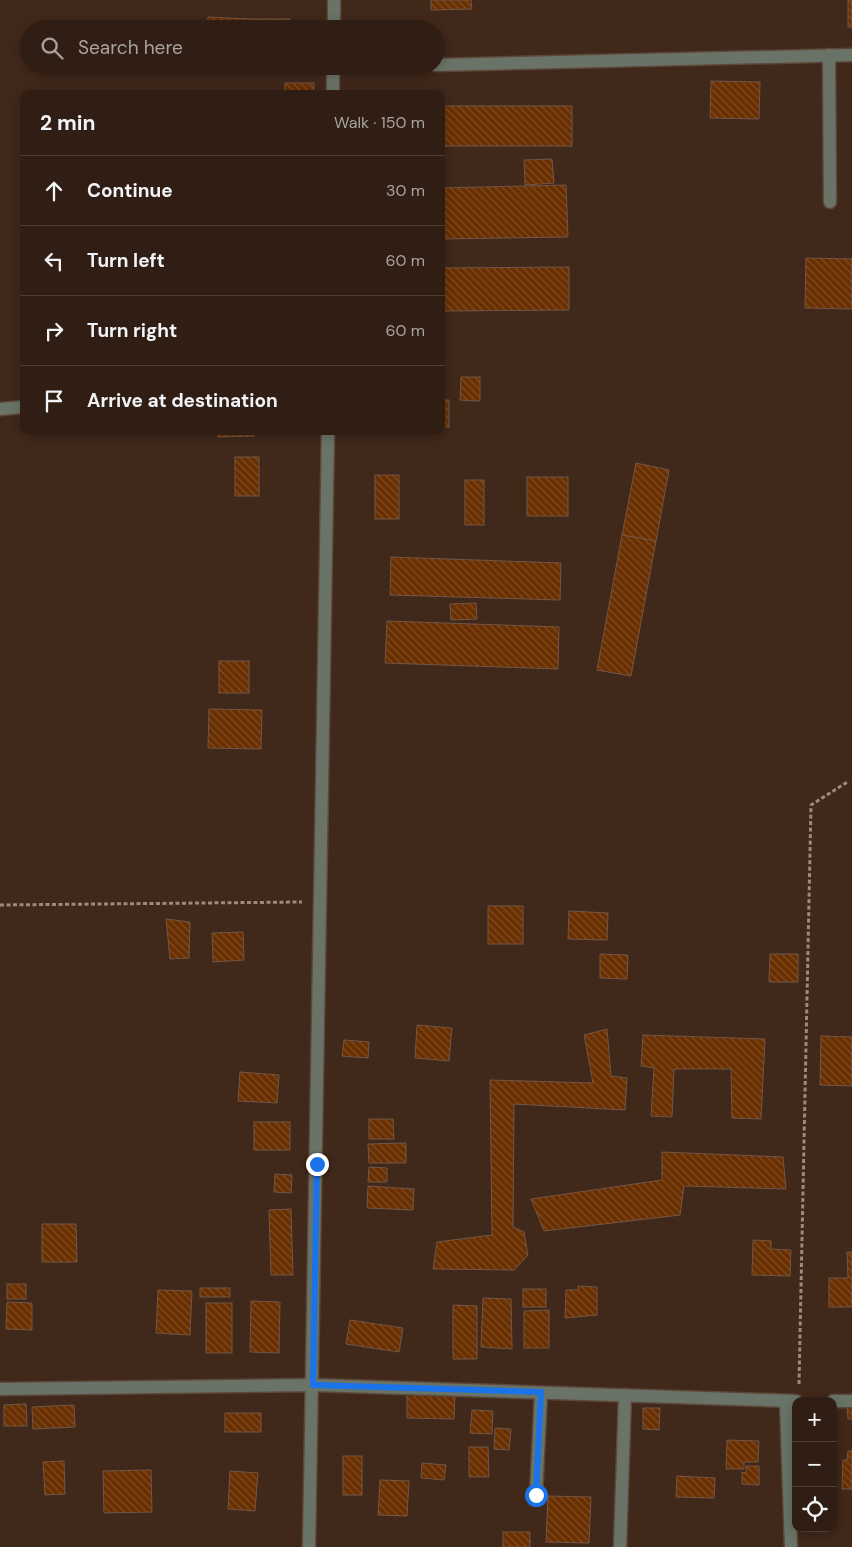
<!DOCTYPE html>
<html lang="en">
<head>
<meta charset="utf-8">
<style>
  :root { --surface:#301e14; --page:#38271d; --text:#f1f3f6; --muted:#a8a2a0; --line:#4b3c34 }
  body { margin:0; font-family:"DM Sans",sans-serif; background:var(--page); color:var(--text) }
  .controls { position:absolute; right:15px; bottom:15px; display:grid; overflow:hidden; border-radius:10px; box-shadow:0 2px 12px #0003 }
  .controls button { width:45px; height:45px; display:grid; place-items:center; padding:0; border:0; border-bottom:1px solid var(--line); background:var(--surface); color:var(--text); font:25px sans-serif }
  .stop { position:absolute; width:15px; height:15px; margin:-11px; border:4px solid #1a73e8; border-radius:50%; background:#fff }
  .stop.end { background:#1a73e8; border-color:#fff; box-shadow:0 1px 5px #0008 }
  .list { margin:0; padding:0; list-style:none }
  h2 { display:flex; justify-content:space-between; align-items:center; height:65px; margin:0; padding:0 20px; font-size:21px }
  h2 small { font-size:16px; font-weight:400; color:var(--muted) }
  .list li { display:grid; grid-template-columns:32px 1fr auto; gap:15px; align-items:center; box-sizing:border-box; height:70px; padding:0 20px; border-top:1px solid var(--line) }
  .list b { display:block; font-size:19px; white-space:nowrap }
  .list em { font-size:16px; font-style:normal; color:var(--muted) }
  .icon { flex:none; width:28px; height:28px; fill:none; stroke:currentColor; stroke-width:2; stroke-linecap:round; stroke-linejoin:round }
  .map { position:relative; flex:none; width:852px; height:1547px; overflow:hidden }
  .search { position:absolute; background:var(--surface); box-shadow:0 2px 12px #0003; left:20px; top:20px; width:425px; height:55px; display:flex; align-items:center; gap:12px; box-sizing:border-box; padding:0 18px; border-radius:28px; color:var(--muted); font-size:19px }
  .panel { position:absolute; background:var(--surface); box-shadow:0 2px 12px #0003; left:20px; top:90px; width:425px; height:345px; border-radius:10px }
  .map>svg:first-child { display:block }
  .building { fill:url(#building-back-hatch); stroke:#725647 }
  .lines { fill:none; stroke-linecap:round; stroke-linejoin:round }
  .lane-casing { stroke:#5d4739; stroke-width:15 }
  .street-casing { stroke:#5d4739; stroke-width:15 }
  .path { stroke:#9d897d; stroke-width:3; stroke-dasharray:4 2.5; stroke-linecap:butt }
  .lane { stroke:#6a7368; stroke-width:12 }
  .street { stroke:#6a7368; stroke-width:12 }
  .route { stroke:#1a73e8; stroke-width:6 }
</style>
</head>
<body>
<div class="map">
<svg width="852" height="1547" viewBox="0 0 852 1547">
  <defs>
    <pattern id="building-back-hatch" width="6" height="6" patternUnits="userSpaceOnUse" patternTransform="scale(1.25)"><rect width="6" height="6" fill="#692f00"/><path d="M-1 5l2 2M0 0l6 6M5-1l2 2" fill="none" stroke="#7f4d25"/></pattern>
  </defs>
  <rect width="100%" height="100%" fill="#40281a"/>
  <g class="building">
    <path d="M431 0H471L472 9 431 10Z"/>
    <rect x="848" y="0" width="4" height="27"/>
    <path d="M208 17 251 19V29H207Z"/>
    <rect x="251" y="19" width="39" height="10"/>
    <path d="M711 81 760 82 759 119 710 118Z"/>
    <rect x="285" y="83" width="29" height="11"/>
    <rect x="441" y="106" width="131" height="40"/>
    <path d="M552 159 554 183 525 185 524 160Z"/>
    <path d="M566 185 568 237 441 239V188Z"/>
    <path d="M806 258 852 259V309L805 308Z"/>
    <path d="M569 267V310L441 311V268Z"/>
    <path d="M461 377H480V401L460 400Z"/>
    <rect x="441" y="400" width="8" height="27"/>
    <path d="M218 431H254V436L218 437Z"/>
    <rect x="235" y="457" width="24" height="39"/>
    <path d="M636 463 669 470 656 541 622 535Z"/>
    <rect x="375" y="475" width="24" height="44"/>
    <rect x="527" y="477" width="41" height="39"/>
    <rect x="465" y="480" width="19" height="45"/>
    <path d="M622 535 656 541 631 676 597 670Z"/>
    <path d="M391 557 561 563 560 600 390 595Z"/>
    <path d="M476 603 477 619 451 620 450 604Z"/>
    <path d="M387 621 559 627 558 669 385 663Z"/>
    <rect x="219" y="661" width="30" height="32"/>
    <path d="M209 709 262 710 261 749 208 748Z"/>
    <rect x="488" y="906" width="35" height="38"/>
    <path d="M569 911 608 913 607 940 568 939Z"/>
    <path d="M166 919 190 922 189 958 170 959Z"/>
    <path d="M243 932 244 960 213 962 212 933Z"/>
    <path d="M600 954 628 955 627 979 600 978Z"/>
    <path d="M770 954H798V982H769Z"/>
    <path d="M417 1025 452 1028 449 1061 415 1058Z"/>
    <path d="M607 1029 611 1076 627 1078 625 1110 514 1104 513 1227 524 1232 528 1255 514 1270 433 1269 437 1242 492 1235 490 1080 593 1083 584 1035Z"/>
    <path d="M643 1035 765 1039 761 1119 732 1118 731 1069H674L672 1117 651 1116 654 1068 641 1066Z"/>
    <path d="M821 1036 852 1037V1086L820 1085Z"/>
    <path d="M344 1040 369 1042 368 1058 342 1056Z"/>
    <path d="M240 1072 279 1075 277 1103 238 1101Z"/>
    <path d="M369 1119H393L394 1139H369Z"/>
    <rect x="254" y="1122" width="36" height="28"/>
    <path d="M406 1143V1163H369L368 1144Z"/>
    <path d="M662 1152 783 1157 786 1189 684 1186 680 1215 544 1231 531 1199 662 1180Z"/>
    <path d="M369 1167 387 1168V1182H368Z"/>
    <path d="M275 1174 292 1175 291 1193 274 1192Z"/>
    <path d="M368 1186 414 1189 413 1210 367 1208Z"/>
    <path d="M291 1209 293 1275H271L269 1210Z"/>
    <path d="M42 1224H76L77 1262H42Z"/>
    <path d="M753 1240 771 1241V1249L791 1250 790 1276 752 1275Z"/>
    <path d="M847 1252H852V1307H829V1278H848Z"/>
    <rect x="7" y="1284" width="19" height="15"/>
    <path d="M578 1286 597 1287V1315L565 1318 566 1290H578Z"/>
    <rect x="200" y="1288" width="30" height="9"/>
    <rect x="523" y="1289" width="23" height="18"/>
    <path d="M158 1290 192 1291 190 1335 156 1333Z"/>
    <path d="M483 1298 511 1299 512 1349 481 1347Z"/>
    <path d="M251 1301 280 1302 279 1353 250 1352Z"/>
    <path d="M7 1302 32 1303V1330L6 1329Z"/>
    <rect x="206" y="1303" width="26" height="50"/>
    <path d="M453 1305 477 1306V1359H453Z"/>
    <path d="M549 1310V1348H524V1311Z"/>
    <path d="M350 1320 403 1328 399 1352 346 1344Z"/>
    <path d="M407 1393 455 1394 454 1419 407 1418Z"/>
    <path d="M26 1404 27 1426H4V1405Z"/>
    <path d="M74 1405 75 1427 33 1429 32 1407Z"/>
    <path d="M852 1405V1419H848L847 1406Z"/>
    <path d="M643 1408H660L659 1430 643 1429Z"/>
    <path d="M833 1409H836L834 1482H833Z"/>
    <path d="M472 1410 493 1411 492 1434 470 1433Z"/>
    <rect x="225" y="1413" width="36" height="19"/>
    <path d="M495 1428 511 1429 509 1450 494 1449Z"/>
    <path d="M727 1440 759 1441 758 1462H744V1469H726Z"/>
    <path d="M469 1447H488L489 1477H469Z"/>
    <path d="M848 1451H852V1489H842L843 1460H847Z"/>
    <rect x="343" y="1456" width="19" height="39"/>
    <path d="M64 1461 65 1494 45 1495 43 1462Z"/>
    <path d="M422 1463 446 1465 444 1480 421 1478Z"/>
    <path d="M746 1466H759V1485L742 1484V1472L746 1473Z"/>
    <path d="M151 1470 152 1512 104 1513 103 1471Z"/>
    <path d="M230 1471 258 1473 255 1511 228 1509Z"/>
    <path d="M677 1476 715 1478 714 1498 676 1497Z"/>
    <path d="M380 1480 409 1481 407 1516 378 1515Z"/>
    <path d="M548 1496 591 1497 589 1543 546 1542Z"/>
    <rect x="503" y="1532" width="27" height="15"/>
  </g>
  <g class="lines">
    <g class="lane-casing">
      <g id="lane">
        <path d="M829 55 830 202"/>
        <path d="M0 409 24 407"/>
        <path d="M536 1495 541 1393"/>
      </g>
    </g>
    <g class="street-casing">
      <g id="street">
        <path d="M334 29V0"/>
        <path d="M436 65 852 55"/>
        <path d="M333 67 374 66"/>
        <path d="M333 94V66"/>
        <path d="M0 1389 313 1385 796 1401"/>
        <path d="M786 1401 791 1547"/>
        <path d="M833 1401H852"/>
        <path d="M309 1547 328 431"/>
        <path d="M620 1547 625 1395"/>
      </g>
    </g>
    <g class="path">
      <path d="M0 905 302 902"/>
      <path d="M799 1384 811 805 849 781"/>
    </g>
    <use href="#lane" class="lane"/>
    <use href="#street" class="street"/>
  </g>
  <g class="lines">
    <path class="route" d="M317 1164 313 1385 541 1392 536 1495"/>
  </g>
</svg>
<div class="controls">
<button>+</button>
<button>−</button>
<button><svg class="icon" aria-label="locate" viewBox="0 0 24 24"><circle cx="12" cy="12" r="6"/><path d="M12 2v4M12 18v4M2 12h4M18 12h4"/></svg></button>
</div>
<div class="stop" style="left:536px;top:1495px"></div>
<div class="stop end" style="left:317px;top:1164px"></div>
<div class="search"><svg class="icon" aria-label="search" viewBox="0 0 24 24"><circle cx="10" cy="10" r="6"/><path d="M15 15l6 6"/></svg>Search here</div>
<section class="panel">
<h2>2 min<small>Walk · 150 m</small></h2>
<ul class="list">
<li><svg class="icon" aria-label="ahead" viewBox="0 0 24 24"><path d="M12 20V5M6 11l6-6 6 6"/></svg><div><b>Continue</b></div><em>30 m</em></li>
<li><svg class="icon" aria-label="left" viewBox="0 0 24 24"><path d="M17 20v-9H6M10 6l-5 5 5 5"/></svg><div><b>Turn left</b></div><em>60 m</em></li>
<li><svg class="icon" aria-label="right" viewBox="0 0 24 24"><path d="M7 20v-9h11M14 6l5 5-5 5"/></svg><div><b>Turn right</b></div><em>60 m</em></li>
<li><svg class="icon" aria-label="arrive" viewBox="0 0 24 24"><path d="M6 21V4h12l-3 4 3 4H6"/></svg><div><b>Arrive at destination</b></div></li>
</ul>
</section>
</div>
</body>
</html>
